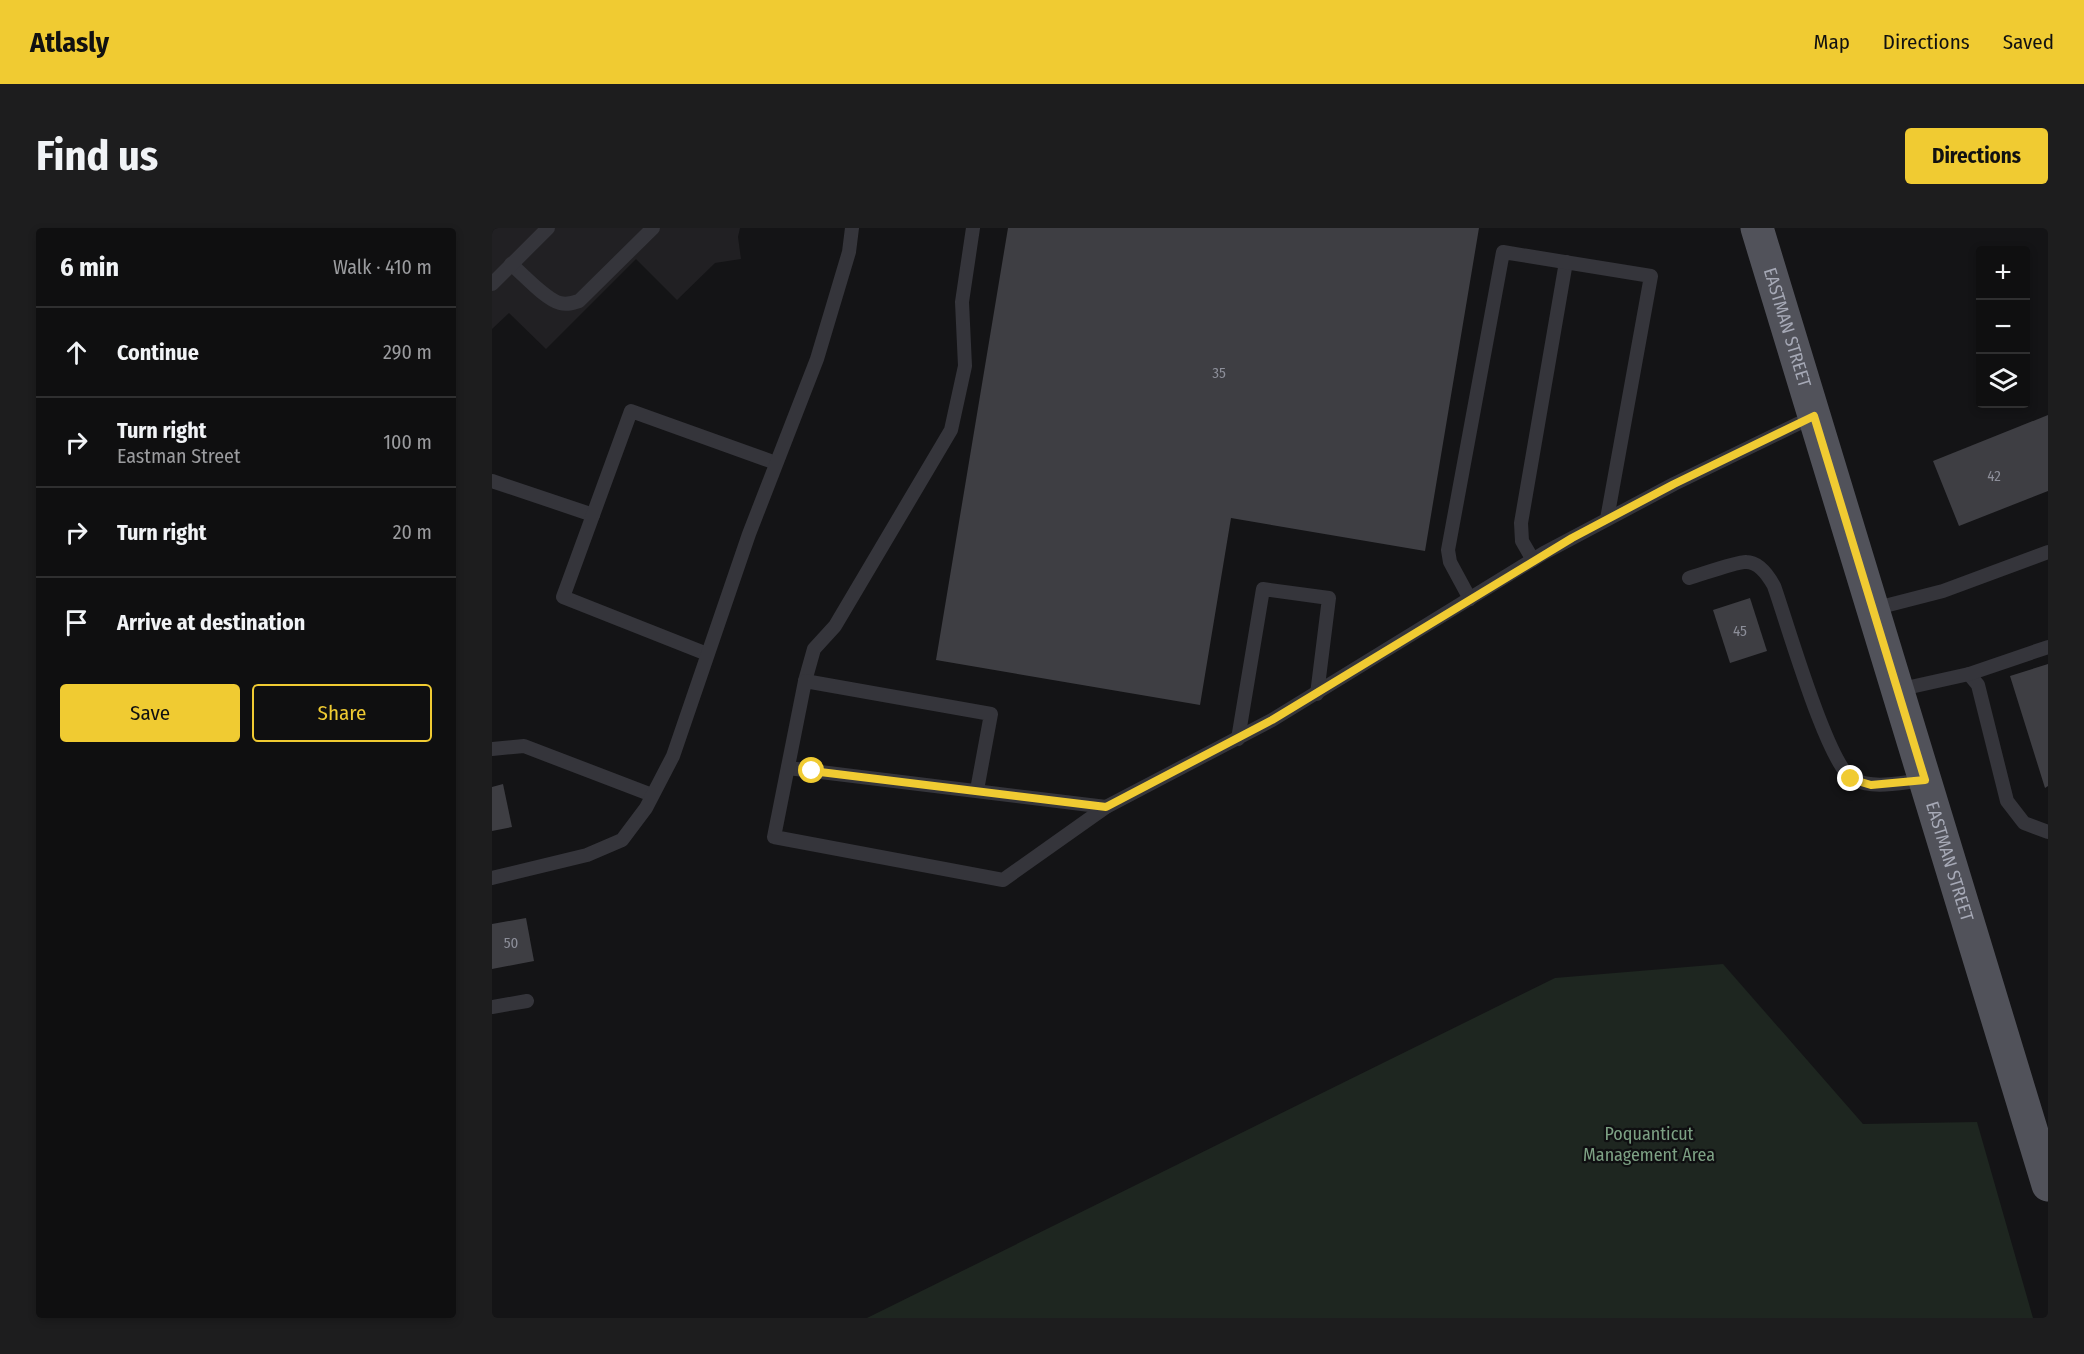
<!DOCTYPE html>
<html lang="en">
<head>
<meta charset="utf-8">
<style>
  :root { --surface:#0f0f10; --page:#1d1d1e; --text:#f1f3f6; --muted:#9b9c9f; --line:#2f2f30; --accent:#f0cb32 }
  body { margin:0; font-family:"Fira Sans Condensed",sans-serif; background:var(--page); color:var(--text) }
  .controls { position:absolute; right:18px; top:18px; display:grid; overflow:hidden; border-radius:6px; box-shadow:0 3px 9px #0003 }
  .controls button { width:54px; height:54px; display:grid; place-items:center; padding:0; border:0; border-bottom:2px solid var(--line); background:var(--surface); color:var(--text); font:30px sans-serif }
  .stop { position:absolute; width:18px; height:18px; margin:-14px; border:4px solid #f0cb32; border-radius:50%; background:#fff }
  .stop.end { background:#f0cb32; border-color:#fff; box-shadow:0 2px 6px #0008 }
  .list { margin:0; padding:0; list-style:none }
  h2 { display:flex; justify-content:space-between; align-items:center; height:78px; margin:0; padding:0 24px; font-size:26px }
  h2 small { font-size:20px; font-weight:400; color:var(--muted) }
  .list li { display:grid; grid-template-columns:39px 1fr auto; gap:18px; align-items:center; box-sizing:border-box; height:90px; padding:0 24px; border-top:2px solid var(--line) }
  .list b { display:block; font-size:22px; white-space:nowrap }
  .list p { margin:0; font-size:20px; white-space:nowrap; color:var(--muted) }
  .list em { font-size:20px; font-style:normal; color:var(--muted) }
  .actions { display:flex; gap:12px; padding:18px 24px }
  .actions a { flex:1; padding:14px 0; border:2px solid var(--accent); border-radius:6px; text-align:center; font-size:21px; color:var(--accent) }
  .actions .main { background:var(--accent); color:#111 }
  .icon { flex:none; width:33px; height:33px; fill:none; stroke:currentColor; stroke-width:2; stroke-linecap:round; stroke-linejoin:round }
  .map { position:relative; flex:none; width:1556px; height:1090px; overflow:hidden; border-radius:6px }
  header { display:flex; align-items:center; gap:36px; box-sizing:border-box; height:84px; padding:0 30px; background:var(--accent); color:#111 }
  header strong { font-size:28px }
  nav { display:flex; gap:33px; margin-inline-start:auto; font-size:21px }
  .intro { display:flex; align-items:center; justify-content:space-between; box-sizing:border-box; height:144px; padding:0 36px }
  h1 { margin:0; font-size:42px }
  .button { padding:15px 27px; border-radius:6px; background:var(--accent); color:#111; font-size:21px; font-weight:700 }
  main { display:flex; gap:36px; padding:0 36px }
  aside { flex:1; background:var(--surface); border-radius:6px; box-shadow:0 3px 9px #0003 }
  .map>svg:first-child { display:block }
  .built { fill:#212023 }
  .green { fill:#1e2620 }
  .building { fill:#3e3e43 }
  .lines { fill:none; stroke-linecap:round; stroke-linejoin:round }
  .lane { stroke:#35353b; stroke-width:14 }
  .primary { stroke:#51525a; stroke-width:33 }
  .route { stroke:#f0cb32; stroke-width:8 }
  .labels { text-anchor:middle; stroke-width:4.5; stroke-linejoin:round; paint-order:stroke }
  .number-label { font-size:15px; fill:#8c8e99 }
  .street-label { font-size:18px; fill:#a6a9b6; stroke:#0f0f11 }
  .park-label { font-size:18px; fill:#7da184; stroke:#0f0f11 }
</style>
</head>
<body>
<header>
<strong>Atlasly</strong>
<nav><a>Map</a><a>Directions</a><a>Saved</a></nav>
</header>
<div class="intro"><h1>Find us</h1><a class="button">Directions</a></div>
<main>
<aside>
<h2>6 min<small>Walk · 410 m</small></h2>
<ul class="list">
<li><svg class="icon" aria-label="ahead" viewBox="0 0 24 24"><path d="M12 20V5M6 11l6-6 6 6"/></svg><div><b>Continue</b></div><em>290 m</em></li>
<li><svg class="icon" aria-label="right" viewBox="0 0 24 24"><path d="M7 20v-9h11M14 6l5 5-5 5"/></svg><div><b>Turn right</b><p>Eastman Street</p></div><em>100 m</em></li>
<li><svg class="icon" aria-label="right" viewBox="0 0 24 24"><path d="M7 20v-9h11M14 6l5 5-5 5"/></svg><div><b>Turn right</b></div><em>20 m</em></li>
<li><svg class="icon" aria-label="arrive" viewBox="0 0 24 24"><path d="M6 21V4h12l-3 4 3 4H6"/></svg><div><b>Arrive at destination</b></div></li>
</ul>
<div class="actions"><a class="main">Save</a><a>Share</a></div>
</aside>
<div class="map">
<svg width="1556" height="1090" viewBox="0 0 1556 1090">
  <rect width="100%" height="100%" fill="#141416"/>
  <path class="built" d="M0 0H248L246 9 249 31 223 35 185 72 144 31 54 121 17 85 0 101Z"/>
  <path class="green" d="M1231 736 1371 896 1485 894 1541 1090H375L1063 750Z"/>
  <g class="building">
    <path d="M516 0H987L933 323 739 290 708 477 444 432Z"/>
    <path d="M1556 187V263L1467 298 1441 233Z"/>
    <path d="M1258 370 1275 423 1238 435 1221 382Z"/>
    <path d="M1556 436V558L1553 560 1518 448Z"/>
    <path d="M11 556 20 599 0 603V559Z"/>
    <path d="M34 690 42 733 0 741V696Z"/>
  </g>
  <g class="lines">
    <g class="lane">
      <path d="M19 36C32 47 53 71 68 75 75 77 81 75 87 73L161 0"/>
      <path d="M0 56 56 0"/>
      <path d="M0 253 101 287"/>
      <path d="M1041 332 1030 313 1029 295 1074 34"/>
      <path d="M1197 350C1208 347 1246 333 1254 334 1267 334 1276 347 1282 358 1294 391 1336 539 1361 551 1382 562 1410 554 1433 552"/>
      <path d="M978 371 958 334 956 322 1011 24 1159 48 1115 291"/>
      <path d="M1381 381 1451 363 1556 324"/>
      <path d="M215 426 71 369 139 183 284 235"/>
      <path d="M1477 446 1486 457 1515 573 1532 595 1556 604"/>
      <path d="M313 453 322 421 343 398 459 202 473 138 470 74 481 0"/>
      <path d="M1405 462 1477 446 1556 419"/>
      <path d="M746 511 771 361 837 370 825 466"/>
      <path d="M0 521 32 518 160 567"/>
      <path d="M296 540 614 579"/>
      <path d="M485 562 499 486 313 453 282 609 511 652 614 579 780 492 1052 325 1182 256 1322 188"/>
      <path d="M0 650 95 627 130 612 154 580 181 528 257 306 325 131 357 24 360 0"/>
      <path d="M0 779 35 773"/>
    </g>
    <path class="primary" id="s1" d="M1265 0 1556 957"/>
  </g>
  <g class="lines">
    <path class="route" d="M320 543 614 579 780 492 1080 310 1182 256 1322 188 1433 552 1379 557 1359 551"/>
  </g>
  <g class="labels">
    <g class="number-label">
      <text x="727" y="150">35</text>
      <text x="1502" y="253">42</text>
      <text x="1248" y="408">45</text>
      <text x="19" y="720">50</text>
    </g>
    <g class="street-label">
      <text dy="6" stroke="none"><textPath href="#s1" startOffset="104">EASTMAN STREET</textPath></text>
      <text dy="6" stroke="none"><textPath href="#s1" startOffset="662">EASTMAN STREET</textPath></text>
    </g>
    <g class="park-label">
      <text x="1157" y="912">Poquanticut<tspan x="1157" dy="21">Management Area</tspan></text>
    </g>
  </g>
</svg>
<div class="controls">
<button>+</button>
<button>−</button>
<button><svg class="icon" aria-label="layers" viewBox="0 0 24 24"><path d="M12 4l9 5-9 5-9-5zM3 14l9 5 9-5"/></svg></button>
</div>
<div class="stop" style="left:320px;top:543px"></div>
<div class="stop end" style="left:1359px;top:551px"></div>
</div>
</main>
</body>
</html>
